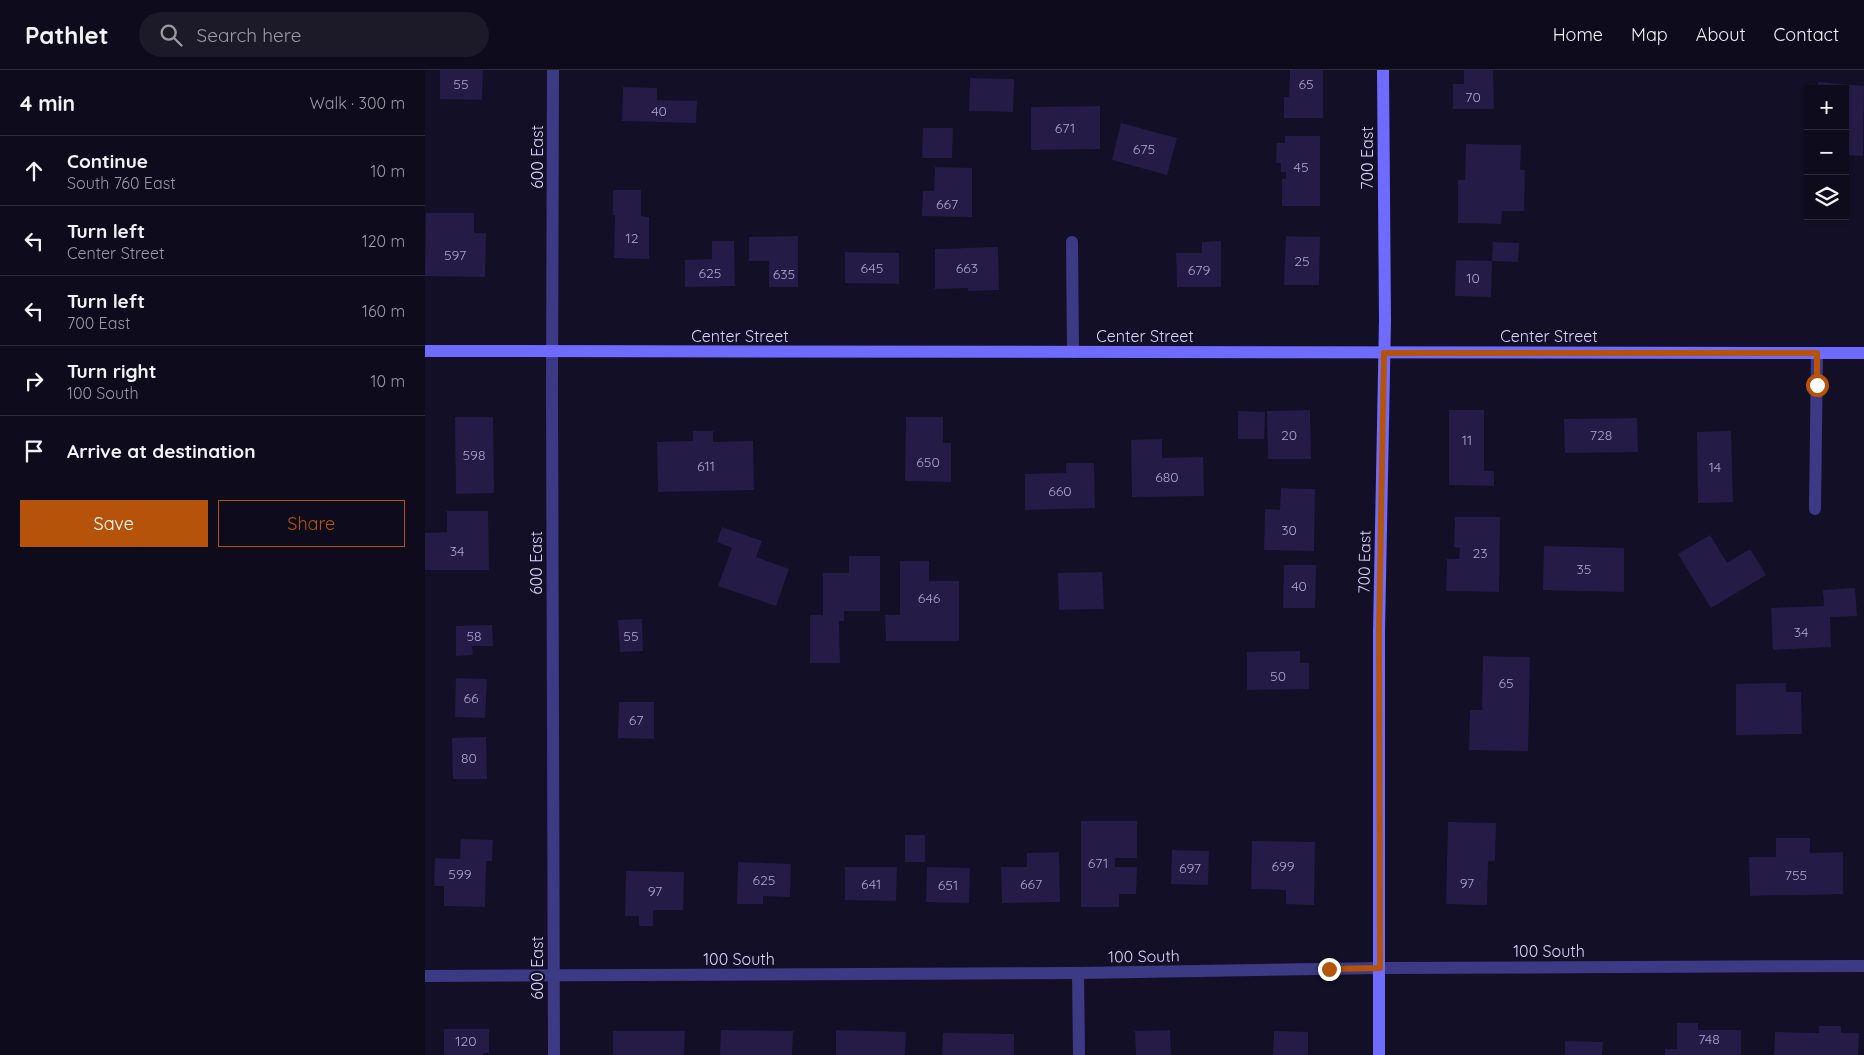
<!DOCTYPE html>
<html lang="en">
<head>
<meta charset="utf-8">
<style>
  :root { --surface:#0e0b1c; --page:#1c1929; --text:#f1f3f6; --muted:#9b9ba3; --line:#2e2b3b; --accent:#b45309 }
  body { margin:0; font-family:Quicksand,sans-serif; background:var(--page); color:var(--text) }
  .controls { position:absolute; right:15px; top:15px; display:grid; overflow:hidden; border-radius:0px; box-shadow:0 1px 4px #0004 }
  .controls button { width:45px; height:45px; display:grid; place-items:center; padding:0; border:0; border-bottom:1px solid var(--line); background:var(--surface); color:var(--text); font:25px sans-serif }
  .stop { position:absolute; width:15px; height:15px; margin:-11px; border:4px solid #b45309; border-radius:50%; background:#fff }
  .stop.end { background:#b45309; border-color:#fff; box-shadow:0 1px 5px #0008 }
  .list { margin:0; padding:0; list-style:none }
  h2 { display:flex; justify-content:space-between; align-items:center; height:65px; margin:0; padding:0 20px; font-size:21px }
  h2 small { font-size:16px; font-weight:400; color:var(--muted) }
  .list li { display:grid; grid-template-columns:32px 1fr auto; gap:15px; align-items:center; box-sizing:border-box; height:70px; padding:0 20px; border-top:1px solid var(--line) }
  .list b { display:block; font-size:19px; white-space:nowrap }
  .list p { margin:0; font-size:16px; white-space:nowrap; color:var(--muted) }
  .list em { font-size:16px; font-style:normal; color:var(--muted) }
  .actions { display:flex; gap:10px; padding:15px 20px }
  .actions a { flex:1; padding:11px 0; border:1px solid var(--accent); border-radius:0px; text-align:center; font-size:18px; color:var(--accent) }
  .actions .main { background:var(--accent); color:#fff }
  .icon { flex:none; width:28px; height:28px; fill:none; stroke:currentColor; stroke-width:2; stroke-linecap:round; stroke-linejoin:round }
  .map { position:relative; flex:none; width:1439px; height:985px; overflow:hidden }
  header { display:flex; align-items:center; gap:30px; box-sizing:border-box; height:70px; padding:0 25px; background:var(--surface); border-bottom:1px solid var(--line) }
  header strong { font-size:24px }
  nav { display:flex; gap:28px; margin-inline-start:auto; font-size:18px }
  .search { width:350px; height:45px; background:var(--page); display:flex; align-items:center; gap:12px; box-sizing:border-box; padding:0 18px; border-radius:28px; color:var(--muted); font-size:19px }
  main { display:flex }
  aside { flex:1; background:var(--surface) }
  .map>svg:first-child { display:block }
  .building { fill:#241b47 }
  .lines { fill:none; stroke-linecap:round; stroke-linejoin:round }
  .street { stroke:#3d3a85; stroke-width:12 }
  .secondary { stroke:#6f6bff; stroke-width:12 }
  .route { stroke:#b45309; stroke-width:6 }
  .labels { text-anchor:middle; stroke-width:4.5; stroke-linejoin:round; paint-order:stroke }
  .number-label { font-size:14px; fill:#aca6d1 }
  .street-label { font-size:16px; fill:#d9d4ff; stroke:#130f26 }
</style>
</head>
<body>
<header>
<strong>Pathlet</strong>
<div class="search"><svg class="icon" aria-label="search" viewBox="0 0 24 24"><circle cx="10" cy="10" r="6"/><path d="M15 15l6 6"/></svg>Search here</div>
<nav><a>Home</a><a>Map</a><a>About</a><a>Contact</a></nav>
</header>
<main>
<aside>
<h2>4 min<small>Walk · 300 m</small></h2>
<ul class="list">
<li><svg class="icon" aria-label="ahead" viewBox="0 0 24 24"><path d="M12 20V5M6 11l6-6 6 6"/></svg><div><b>Continue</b><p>South 760 East</p></div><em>10 m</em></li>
<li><svg class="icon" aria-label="left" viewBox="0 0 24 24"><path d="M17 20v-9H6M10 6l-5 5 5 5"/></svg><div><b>Turn left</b><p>Center Street</p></div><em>120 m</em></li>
<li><svg class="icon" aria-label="left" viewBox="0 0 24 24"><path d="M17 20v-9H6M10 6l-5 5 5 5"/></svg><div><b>Turn left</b><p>700 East</p></div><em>160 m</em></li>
<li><svg class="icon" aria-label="right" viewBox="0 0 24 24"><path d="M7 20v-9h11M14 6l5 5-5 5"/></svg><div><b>Turn right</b><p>100 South</p></div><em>10 m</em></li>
<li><svg class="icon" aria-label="arrive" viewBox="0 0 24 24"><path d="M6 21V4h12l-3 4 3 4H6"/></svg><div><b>Arrive at destination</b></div></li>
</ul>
<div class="actions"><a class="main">Save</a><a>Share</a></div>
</aside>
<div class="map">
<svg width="1439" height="985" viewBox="0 0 1439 985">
  <rect width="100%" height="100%" fill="#130f26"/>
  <g class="building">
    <path d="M15 0H58L57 30 15 29Z"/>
    <path d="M865 0H898V48H859V27H864Z"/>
    <path d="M1039 0H1068L1069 39H1028V14H1039Z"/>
    <path d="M545 8 589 9 588 42 544 41Z"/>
    <path d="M1393 12 1439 16 1438 86 1420 85V19H1393Z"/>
    <path d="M198 17 232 18V30L272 31 271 53 197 51Z"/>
    <path d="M675 36V79L606 80V37Z"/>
    <path d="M696 53 752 68 742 105 687 90Z"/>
    <path d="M498 58H528L527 88H497Z"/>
    <path d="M860 66H895V136H857V109H861V102H856V93H851L852 73H860Z"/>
    <path d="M1041 74 1096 75 1095 100H1100L1099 141H1077L1076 154 1033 153V110H1040Z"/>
    <path d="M510 97 547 98V147L497 146 498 121H509Z"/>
    <path d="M188 120H216V146L224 147V189L189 188 190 145H188Z"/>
    <path d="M1 143H49V163H61L60 207 0 206Z"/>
    <path d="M373 166V217H344V191H324V167Z"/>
    <path d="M861 166 895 167 894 215H859Z"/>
    <path d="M287 171H309L310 216 260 217V190L287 189Z"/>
    <path d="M796 171V217H752L751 183H777V172Z"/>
    <path d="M1068 172 1094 173 1093 192 1067 191Z"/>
    <path d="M573 177 574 220 543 221V218L510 219V179Z"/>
    <path d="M420 182 474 183V214L420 213Z"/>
    <path d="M1031 190 1067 191 1066 227 1030 226Z"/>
    <path d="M885 340 886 389H843L842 341Z"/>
    <path d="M1024 340H1059V401H1069V416L1024 415Z"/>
    <path d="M813 341 840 342 839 369H813Z"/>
    <path d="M30 347H68L69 423 31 424Z"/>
    <path d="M481 347H518V373H526V412L480 411Z"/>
    <path d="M1212 348 1213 382 1140 383 1139 349Z"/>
    <path d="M268 361H288V372L328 371 329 420 233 422 232 372 268 371Z"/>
    <path d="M1306 361 1308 432 1273 433 1272 362Z"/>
    <path d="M737 369V388L778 387 779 426 707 427 706 370Z"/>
    <path d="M641 393H669L670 438 600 440V404L641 403Z"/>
    <path d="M856 418 890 419 889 481 839 480 840 439 855 440Z"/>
    <path d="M22 441H63L64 500H0V463L22 462Z"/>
    <path d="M1030 447H1075L1074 522 1021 521 1022 489H1034L1035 478 1029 477Z"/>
    <path d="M297 457 337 471 331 487 364 499 351 536 293 516 307 478 292 472Z"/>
    <path d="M1285 465 1302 493 1325 479 1341 505 1286 538 1253 484Z"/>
    <path d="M1119 476 1199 478V522L1118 520Z"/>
    <path d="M424 486H455V541H419V551H414L415 593H385V545H398V503H424Z"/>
    <path d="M475 491H504V511H534V571H461L460 545H475Z"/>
    <path d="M859 495H891L890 538H858Z"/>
    <path d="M677 502 679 539 634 540 633 503Z"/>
    <path d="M1430 518 1432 546 1405 547 1406 577 1348 580 1346 538 1399 536 1398 520Z"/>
    <path d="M217 549 218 581 195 582 193 550Z"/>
    <path d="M67 555 68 576H47L48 585 31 586V556Z"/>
    <path d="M875 581V593H884V619L822 620V582Z"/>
    <path d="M1058 586 1105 587 1103 681 1044 680 1045 640H1057Z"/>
    <path d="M31 608 62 609 60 648 30 647Z"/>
    <path d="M1361 613V622H1376L1377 664 1311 665V614Z"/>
    <path d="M194 632H229V669L193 668Z"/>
    <path d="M61 667 62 709H28L27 668Z"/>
    <path d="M656 751H712V788H690V797H712L711 824H694V837H656Z"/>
    <path d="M1023 752 1071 753 1070 791H1063L1062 835 1021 834Z"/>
    <rect x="480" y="765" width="20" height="27"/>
    <path d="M1351 768H1385V783L1418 782V824L1325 826 1324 787H1351Z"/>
    <path d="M36 769 68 770 67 791H61L60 837 19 836V816H9L10 788 35 789Z"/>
    <path d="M827 771 890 772 889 835 861 834V820L826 819Z"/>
    <path d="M747 780 784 781 783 815 746 814Z"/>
    <path d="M634 782 635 832 577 833 576 797H602V783Z"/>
    <path d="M313 792 366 794 365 827 338 826V834H312Z"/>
    <path d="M420 797H472L471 831 420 830Z"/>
    <path d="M502 797 545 798 544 833 501 832Z"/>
    <path d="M201 801 259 802 258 840H228V856H214V846H200Z"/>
    <path d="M1252 953H1273V960H1316V985H1240V979H1252Z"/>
    <path d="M1394 956H1416V963H1434L1433 985H1349L1350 962 1394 963Z"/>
    <path d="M19 959H64V983H58V985H19Z"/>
    <path d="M296 960 368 961 367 985H295Z"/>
    <path d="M411 960 481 962 480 985H411Z"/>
    <path d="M745 960 746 985H711L710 961Z"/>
    <path d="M188 961H260L259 985H188Z"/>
    <path d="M849 961 883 962V985H848Z"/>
    <path d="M518 963 589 964V985H517Z"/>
    <path d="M1140 971 1178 972 1177 985H1140Z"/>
  </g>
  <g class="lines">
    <g class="street">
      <path d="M128 0 127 322 129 985"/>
      <path d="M647 172 648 282"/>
      <path d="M1390 439 1392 283"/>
      <path d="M653 903 654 985"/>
      <path d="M0 906 653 903 955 898 1439 896"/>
    </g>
    <g class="secondary">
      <path d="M0 281 1439 283"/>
      <path d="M954 985V562L960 250 958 0"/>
    </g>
  </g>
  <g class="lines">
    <path class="route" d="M904 899 955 898 954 562 959 283H1392V315"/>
  </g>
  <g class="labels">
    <g class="number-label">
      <text x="36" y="19">55</text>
      <text x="881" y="19">65</text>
      <text x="1048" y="32">70</text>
      <text x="234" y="46">40</text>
      <text x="640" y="63">671</text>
      <text x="719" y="84">675</text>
      <text x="876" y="102">45</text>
      <text x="522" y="139">667</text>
      <text x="207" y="173">12</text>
      <text x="30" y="190">597</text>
      <text x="877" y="196">25</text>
      <text x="447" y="203">645</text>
      <text x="542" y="203">663</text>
      <text x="774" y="205">679</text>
      <text x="285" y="208">625</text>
      <text x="359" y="209">635</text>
      <text x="1048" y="213">10</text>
      <text x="864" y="370">20</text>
      <text x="1176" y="370">728</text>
      <text x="1042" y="375">11</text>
      <text x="49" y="390">598</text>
      <text x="503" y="397">650</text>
      <text x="281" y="401">611</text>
      <text x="1290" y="402">14</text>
      <text x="742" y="412">680</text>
      <text x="635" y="426">660</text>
      <text x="864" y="465">30</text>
      <text x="32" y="486">34</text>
      <text x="1055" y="488">23</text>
      <text x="1159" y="504">35</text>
      <text x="874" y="521">40</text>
      <text x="504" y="533">646</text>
      <text x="1376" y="567">34</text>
      <text x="49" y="571">58</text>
      <text x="206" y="571">55</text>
      <text x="853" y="611">50</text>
      <text x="1081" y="618">65</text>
      <text x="46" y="633">66</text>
      <text x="211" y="655">67</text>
      <text x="44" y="693">80</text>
      <text x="673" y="798">671</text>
      <text x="858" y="801">699</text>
      <text x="765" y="803">697</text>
      <text x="35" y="809">599</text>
      <text x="1371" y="810">755</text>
      <text x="339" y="815">625</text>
      <text x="1042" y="818">97</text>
      <text x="446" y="819">641</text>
      <text x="606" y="819">667</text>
      <text x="523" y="820">651</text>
      <text x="230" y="826">97</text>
      <text x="1284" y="974">748</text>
      <text x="41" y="976">120</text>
    </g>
    <g class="street-label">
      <text transform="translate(112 87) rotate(-90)" y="6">600 East</text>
      <text transform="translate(942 88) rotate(-90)" y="6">700 East</text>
      <text x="315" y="272">Center Street</text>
      <text x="720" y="272">Center Street</text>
      <text x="1124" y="272">Center Street</text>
      <text transform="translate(939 492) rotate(-89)" y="6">700 East</text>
      <text transform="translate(111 493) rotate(-90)" y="6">600 East</text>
      <text x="1124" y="887">100 South</text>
      <text transform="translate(719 886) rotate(-1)" y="6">100 South</text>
      <text x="314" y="895">100 South</text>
      <text transform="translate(112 898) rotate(-90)" y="6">600 East</text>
    </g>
  </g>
</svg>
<div class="controls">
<button>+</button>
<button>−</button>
<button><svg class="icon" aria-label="layers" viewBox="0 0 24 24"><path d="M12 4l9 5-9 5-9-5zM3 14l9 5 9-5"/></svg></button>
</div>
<div class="stop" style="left:1392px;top:315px"></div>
<div class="stop end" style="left:904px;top:899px"></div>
</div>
</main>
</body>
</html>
